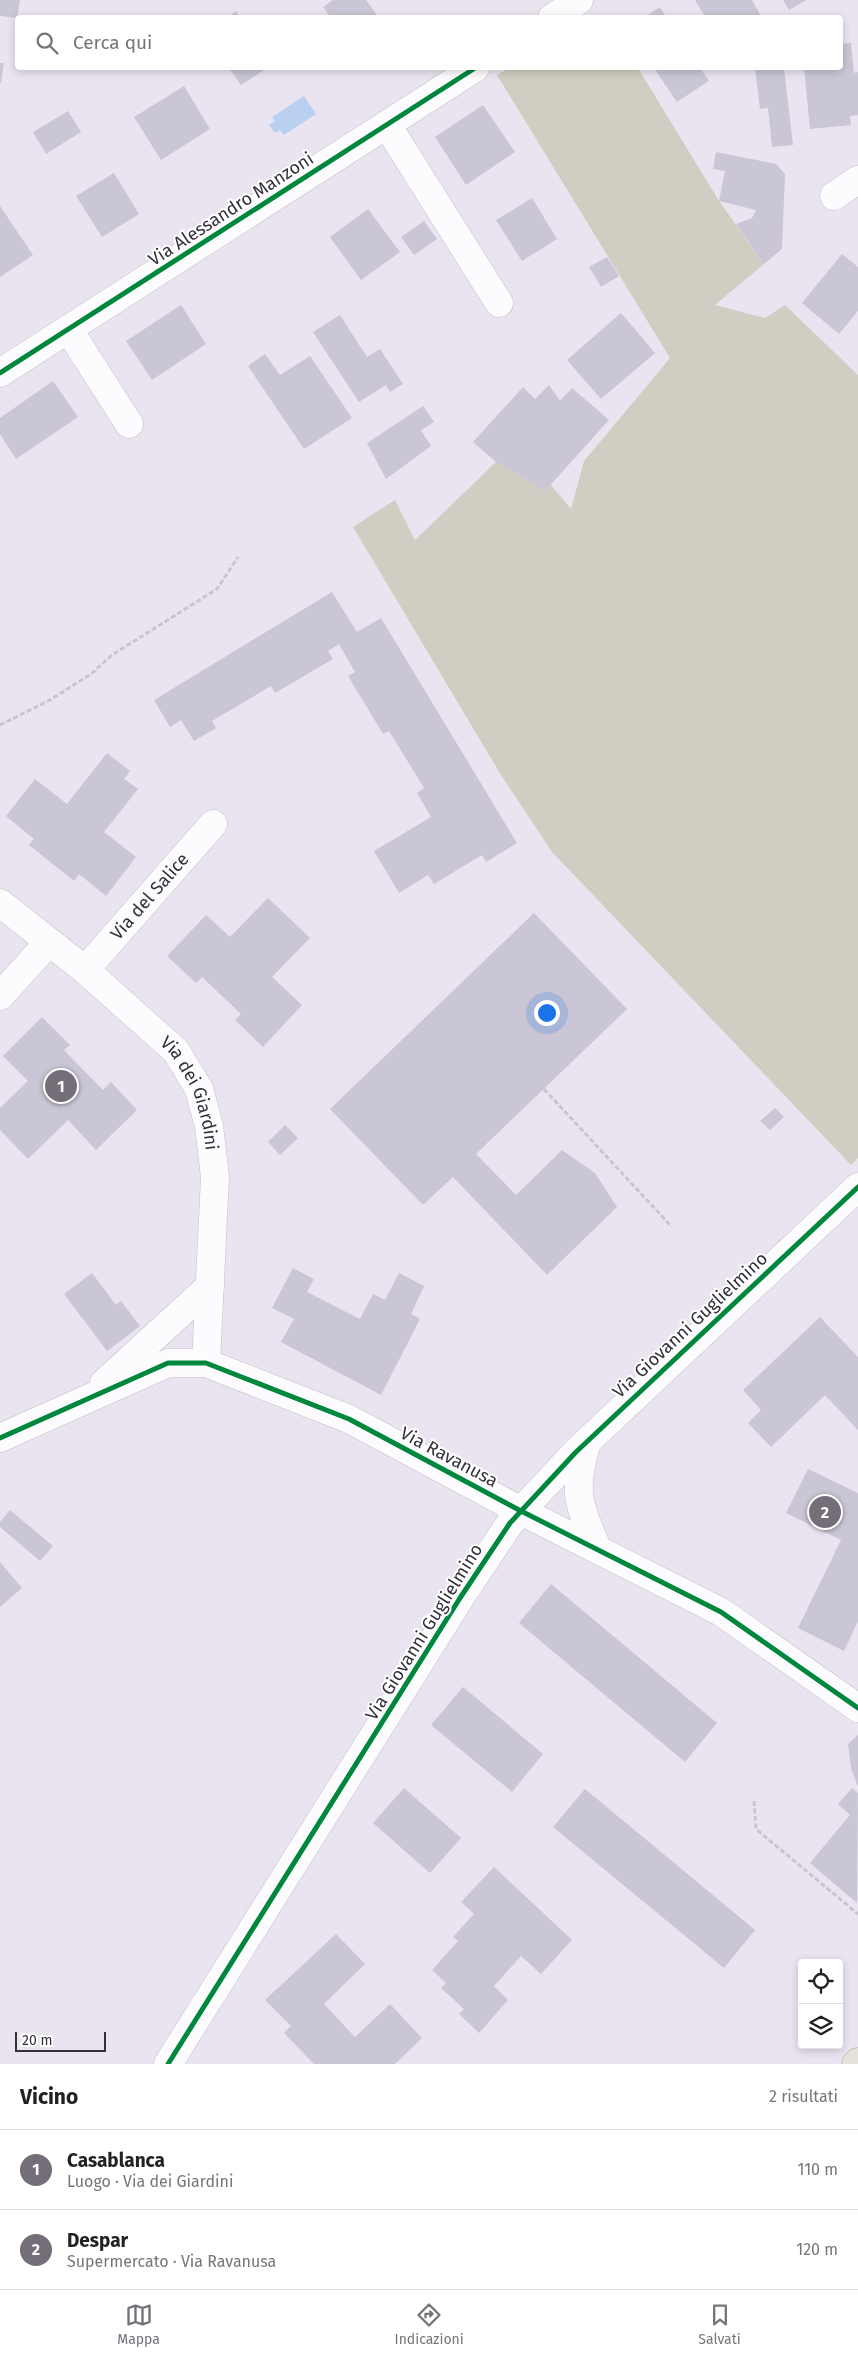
<!DOCTYPE html>
<html lang="it">
<head>
<meta charset="utf-8">
<style>
  :root { --surface:#fff; --page:#f6f6f6; --text:#222; --muted:#767676; --line:#e0e0e0; --accent:#746e79 }
  body { margin:0; font-family:"Fira Sans",sans-serif; background:var(--page); color:var(--text) }
  .controls { position:absolute; right:15px; bottom:15px; display:grid; overflow:hidden; border-radius:5px; box-shadow:0 2px 8px #0003 }
  .controls button { width:45px; height:45px; display:grid; place-items:center; padding:0; border:0; border-bottom:1px solid var(--line); background:var(--surface); color:var(--text); font:25px sans-serif }
  .scale { position:absolute; left:15px; bottom:12px; width:91px; box-sizing:border-box; padding-left:5px; border:2px solid #342f39; border-top:0; font-size:14px; line-height:18px; white-space:nowrap; color:#342f39; -webkit-text-stroke:4px #fff; paint-order:stroke }
  .you { position:absolute; left:546px; top:1012px; width:18px; height:18px; margin:-12px; border:4px solid #fff; border-radius:50%; background:#1a73e8; box-shadow:0 0 0 8px #1a73e833 }
  .badge { display:grid; place-items:center; width:32px; height:32px; border-radius:50%; background:var(--accent); color:#fff; font-size:16px; font-weight:700 }
  .pin { position:absolute; translate:-50% -50%; border:2px solid #fff; box-shadow:0 1px 5px #0006 }
  .list { margin:0; padding:0; list-style:none }
  h2 { display:flex; justify-content:space-between; align-items:center; height:65px; margin:0; padding:0 20px; font-size:21px }
  h2 small { font-size:16px; font-weight:400; color:var(--muted) }
  .list li { display:grid; grid-template-columns:32px 1fr auto; gap:15px; align-items:center; box-sizing:border-box; height:80px; padding:0 20px; border-top:1px solid var(--line) }
  .list b { display:block; font-size:19px; white-space:nowrap }
  .list p { margin:0; font-size:16px; white-space:nowrap; color:var(--muted) }
  .list em { font-size:16px; font-style:normal; color:var(--muted) }
  .icon { flex:none; width:28px; height:28px; fill:none; stroke:currentColor; stroke-width:2; stroke-linecap:round; stroke-linejoin:round }
  .map { position:relative; flex:none; width:858px; height:2064px; overflow:hidden }
  .search { position:absolute; background:var(--surface); box-shadow:0 2px 8px #0003; left:15px; right:15px; top:15px; height:55px; display:flex; align-items:center; gap:12px; box-sizing:border-box; padding:0 18px; border-radius:5px; color:var(--muted); font-size:19px }
  .sheet { height:225px; background:var(--surface) }
  nav { display:flex; justify-content:space-around; align-items:center; box-sizing:border-box; height:70px; border-top:1px solid var(--line); background:var(--surface); font-size:14px; color:var(--muted) }
  nav a { display:grid; justify-items:center; gap:2px }
  nav .on { color:var(--accent) }
  .map>svg:first-child { display:block }
  .green { fill:#d0cec2 }
  .water { fill:#bad0f0 }
  .building { fill:#cac6d5 }
  .lines { fill:none; stroke-linecap:round; stroke-linejoin:round }
  .minor-casing { stroke:#c4bfc9; stroke-width:29 }
  .major-casing { stroke:#a89e94; stroke-width:29 }
  .path { stroke:#c9c6cb; stroke-width:3; stroke-dasharray:5 2.5; stroke-linecap:butt }
  .minor { stroke:#fcfbfd; stroke-width:28 }
  .major { stroke:#e6e1da; stroke-width:28 }
  .cycleway-casing { stroke:#fff; stroke-width:8 }
  .cycleway { stroke:#00873e; stroke-width:5 }
  .labels { text-anchor:middle; stroke-width:4; stroke-linejoin:round; paint-order:stroke }
  .street-label { font-size:18px; fill:#342f39; stroke:#fff }
</style>
</head>
<body>
<div class="map">
<svg width="858" height="2064" viewBox="0 0 858 2064">
  <rect width="100%" height="100%" fill="#eae4f0"/>
  <path class="green" d="M509 68H638L719 201 764 264 715 305 765 318 785 305 858 375V1158L851 1165 552 852 501 775 353 527 395 500 415 540 496 462 544 490 550 484 571 509 584 461 670 358 497 75Z"/>
  <path class="water" d="M304 96 316 114 284 135 280 130 275 133 269 125 275 121 272 117Z"/>
  <g class="building">
    <path d="M0 0H20L17 18 0 16Z"/>
    <path d="M333 0H366L379 18H331L323 7Z"/>
    <path d="M695 0H752L762 18H706Z"/>
    <path d="M783 0H806L789 10Z"/>
    <path d="M660 7 667 18H643Z"/>
    <path d="M236 11 240 18H227Z"/>
    <path d="M851 43 854 73 858 72V115L850 116 851 125 810 129 804 68H840V44Z"/>
    <path d="M0 63H4L1 83H0Z"/>
    <path d="M229 68H267L241 85Z"/>
    <path d="M654 68H700L709 81 677 102Z"/>
    <path d="M755 68H784L793 145 772 147 768 108 760 109Z"/>
    <path d="M184 86 210 129 161 160 134 117Z"/>
    <path d="M483 105 515 152 466 185 435 137Z"/>
    <path d="M68 111 81 132 46 154 33 132Z"/>
    <path d="M716 152 776 164 785 174 782 249 764 264 736 224 752 218 756 210 719 201 725 171 713 169Z"/>
    <path d="M114 173 139 214 102 237 76 196Z"/>
    <path d="M532 198 557 239 522 261 496 220Z"/>
    <path d="M0 206 33 255 0 277Z"/>
    <path d="M368 209 400 252 361 280 330 237Z"/>
    <path d="M424 221 437 239 414 255 401 237Z"/>
    <path d="M842 254 858 267V311L839 334 802 303Z"/>
    <path d="M607 257 619 276 601 287 589 267Z"/>
    <path d="M181 305 206 344 152 380 126 341Z"/>
    <path d="M621 313 655 353 601 399 567 360Z"/>
    <path d="M340 315 367 357 380 349 403 384 390 392 386 385 359 402 313 332Z"/>
    <path d="M265 354 280 375 310 356 352 418 304 449 248 366Z"/>
    <path d="M53 381 78 417 16 459 0 434V418Z"/>
    <path d="M549 385 560 401 572 388 609 420 545 491 496 462 473 442 523 387 535 399Z"/>
    <path d="M423 406 434 422 421 430 431 446 386 479 367 443Z"/>
    <path d="M332 592 357 632 381 618 517 843 486 862 482 855 434 884 428 875 399 893 374 851 431 817 417 793 424 788 389 731 383 734 348 676 355 672 339 644 328 651 333 659 275 693 271 686 212 721 216 728 194 741 181 720 170 727 154 700Z"/>
    <path d="M107 753 130 771 124 779 138 789 104 832 136 857 106 896 79 874 74 881 29 845 34 839 6 816 35 779 67 804Z"/>
    <path d="M268 898 310 938 272 977 302 1005 263 1047 235 1020 241 1014 202 977 196 983 167 956 206 915 230 937Z"/>
    <path d="M534 913 627 1009 476 1154 516 1195 562 1150 595 1173 617 1207 547 1275 453 1177 423 1205 330 1109Z"/>
    <path d="M42 1017 70 1045 64 1050 103 1090 111 1082 137 1110 96 1150 68 1120 28 1159 0 1130V1108L28 1081 3 1056Z"/>
    <path d="M775 1108 784 1117 770 1130 760 1121Z"/>
    <path d="M285 1125 298 1138 280 1155 268 1142Z"/>
    <path d="M293 1268 314 1279 307 1292 360 1319 373 1294 385 1300 399 1273 424 1286 411 1314 420 1319 381 1395 281 1342 294 1319 272 1308Z"/>
    <path d="M92 1273 116 1305 121 1301 140 1326 107 1351 64 1294Z"/>
    <path d="M820 1317 858 1357V1430L825 1395 771 1447 748 1423 761 1410 743 1390Z"/>
    <path d="M808 1469 858 1493V1621L844 1651 798 1628 841 1540 786 1513Z"/>
    <path d="M10 1510 53 1546 40 1561 0 1527V1522Z"/>
    <path d="M0 1562 22 1588 0 1607Z"/>
    <path d="M551 1584 717 1723 685 1762 519 1623Z"/>
    <path d="M463 1687 543 1754 512 1792 431 1725Z"/>
    <path d="M858 1735V1787L851 1768 848 1744Z"/>
    <path d="M404 1788 461 1838 430 1873 373 1823Z"/>
    <path d="M852 1788 858 1793 857 1903 810 1863 850 1815 838 1804Z"/>
    <path d="M585 1789 755 1930 724 1968 553 1827Z"/>
    <path d="M494 1867 572 1940 541 1974 521 1956 494 1986 508 2000 479 2033 459 2014 464 2009 441 1988 446 1983 432 1970 458 1941 453 1937 474 1914 461 1902Z"/>
    <path d="M336 1934 365 1964 324 2004 355 2037 390 2004 422 2038 395 2064H314L284 2033 291 2026 265 2000Z"/>
  </g>
  <g class="lines">
    <g class="minor-casing">
      <g id="minor">
        <path d="M552 18 579 0"/>
        <path d="M387 125 499 303"/>
        <path d="M834 196 858 180"/>
        <path d="M69 330 129 424"/>
        <path d="M0 373 475 68"/>
        <path id="s1" d="M0 903 85 970 176 1051 199 1089 209 1126 215 1177 206 1363"/>
        <path id="s2" d="M85 970 213 824"/>
        <path d="M0 996 49 942"/>
        <path d="M104 1383 210 1286"/>
        <path d="M0 1438 168 1363H206L349 1419 521 1511 721 1612 858 1708"/>
        <path d="M587 1442C572 1491 578 1504 598 1550"/>
        <path d="M168 2064 460 1598 510 1523 576 1452 858 1187"/>
      </g>
    </g>
    <g class="major-casing">
      <path id="major" d="M856 2064 858 2062"/>
    </g>
    <g class="path">
      <path d="M0 725 50 700 91 674 112 655 217 589 238 557"/>
      <path d="M544 1089 672 1227"/>
      <path d="M754 1801 756 1829 858 1914"/>
    </g>
    <use href="#minor" class="minor"/>
    <use href="#major" class="major"/>
    <g class="cycleway-casing">
      <g id="cycleway">
        <path d="M0 373 475 68"/>
        <path d="M0 1438 168 1363H206L349 1419 521 1511 721 1612 858 1708"/>
        <path d="M168 2064 460 1598 510 1523 576 1452 858 1187"/>
      </g>
    </g>
    <use href="#cycleway" class="cycleway"/>
  </g>
  <g class="labels">
    <g class="street-label">
      <text transform="translate(231 209) rotate(-33)" y="6">Via Alessandro Manzoni</text>
      <text dy="6" stroke="none"><textPath href="#s2" startOffset="98">Via del Salice</textPath></text>
      <text dy="6" stroke="none"><textPath href="#s1" startOffset="275">Via dei Giardini</textPath></text>
      <text transform="translate(690 1325) rotate(-43)" y="6">Via Giovanni Guglielmino</text>
      <text transform="translate(449 1457) rotate(28)" y="6">Via Ravanusa</text>
      <text transform="translate(424 1632) rotate(-58)" y="6">Via Giovanni Guglielmino</text>
    </g>
  </g>
</svg>
<div class="controls">
<button><svg class="icon" aria-label="locate" viewBox="0 0 24 24"><circle cx="12" cy="12" r="6"/><path d="M12 2v4M12 18v4M2 12h4M18 12h4"/></svg></button>
<button><svg class="icon" aria-label="layers" viewBox="0 0 24 24"><path d="M12 4l9 5-9 5-9-5zM3 14l9 5 9-5"/></svg></button>
</div>
<div class="scale">20 m</div>
<div class="you"></div>
<div class="pin badge" style="left:61px;top:1086px">1</div>
<div class="pin badge" style="left:825px;top:1512px">2</div>
<div class="search"><svg class="icon" aria-label="search" viewBox="0 0 24 24"><circle cx="10" cy="10" r="6"/><path d="M15 15l6 6"/></svg>Cerca qui</div>
</div>
<section class="sheet">
<h2>Vicino<small>2 risultati</small></h2>
<ul class="list">
<li><span class="badge">1</span><div><b>Casablanca</b><p>Luogo · Via dei Giardini</p></div><em>110 m</em></li>
<li><span class="badge">2</span><div><b>Despar</b><p>Supermercato · Via Ravanusa</p></div><em>120 m</em></li>
</ul>
</section>
<nav>
<a class="on"><svg class="icon" aria-label="map" viewBox="0 0 24 24"><path d="M3 6l6-2 6 2 6-2v14l-6 2-6-2-6 2zM9 4v14M15 6v14"/></svg>Mappa</a>
<a><svg class="icon" aria-label="directions" viewBox="0 0 24 24"><path d="M12 3l9 9-9 9-9-9zM9 14v-3h6M13 9l2 2-2 2"/></svg>Indicazioni</a>
<a><svg class="icon" aria-label="saved" viewBox="0 0 24 24"><path d="M7 4h10v16l-5-4-5 4z"/></svg>Salvati</a>
</nav>
</body>
</html>
